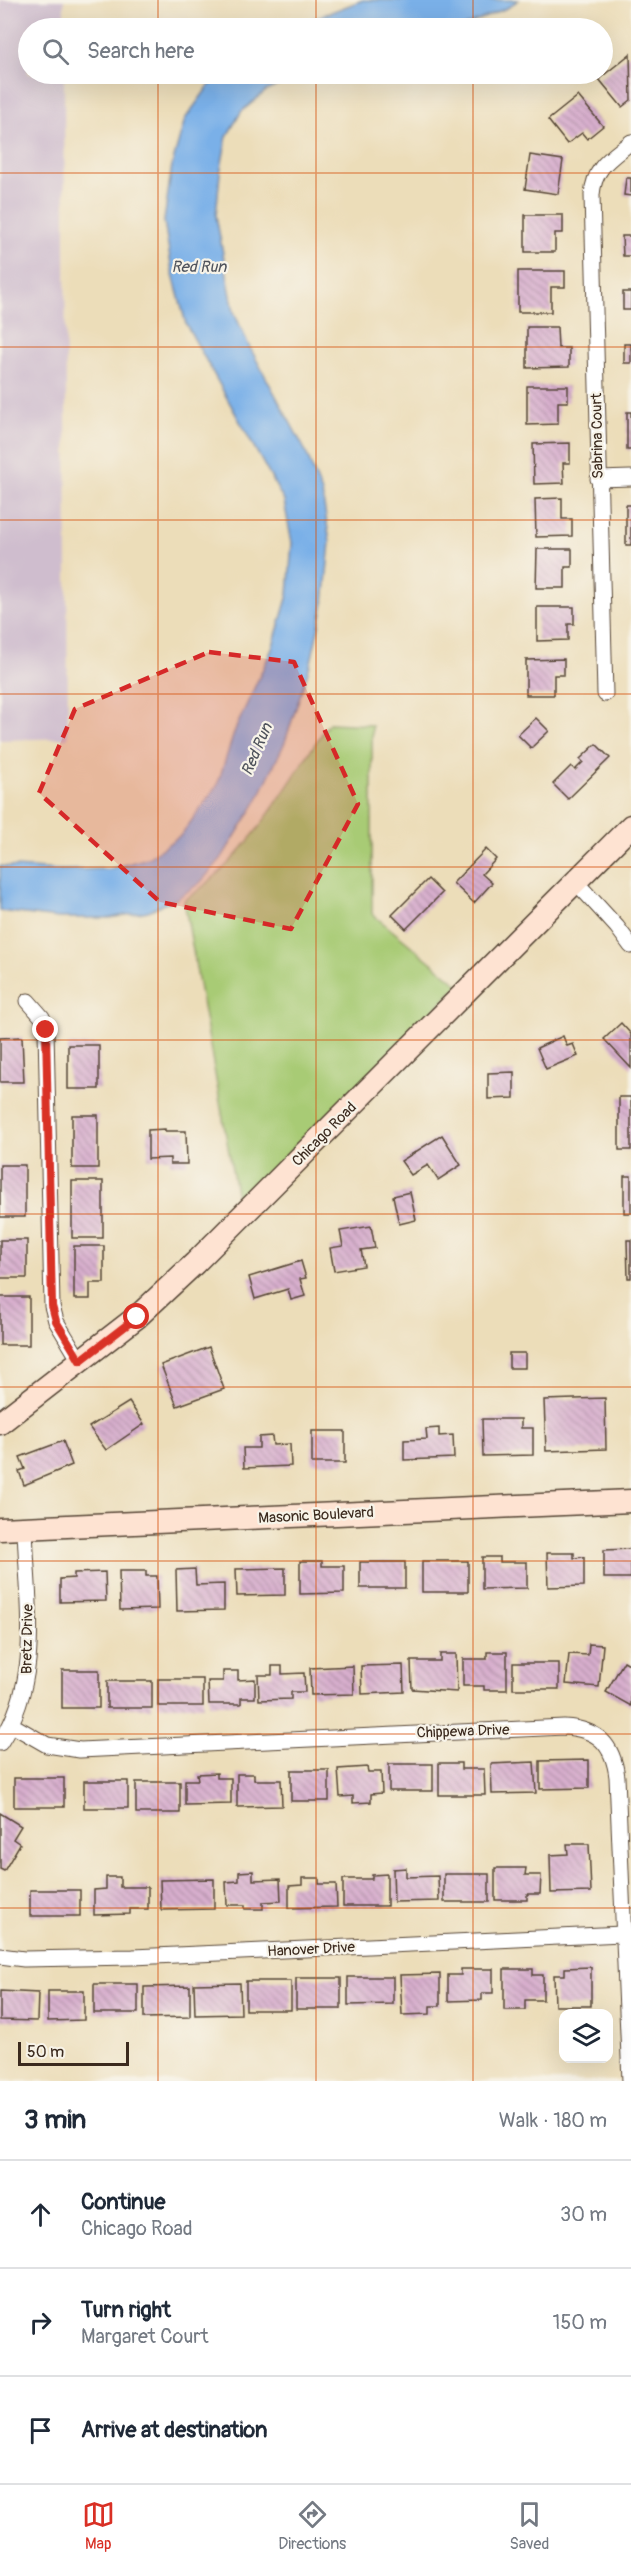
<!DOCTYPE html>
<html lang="en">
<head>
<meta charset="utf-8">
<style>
  :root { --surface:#fff; --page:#f2f2f3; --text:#1f2937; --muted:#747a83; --line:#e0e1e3; --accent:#d93025 }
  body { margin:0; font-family:Pangolin,sans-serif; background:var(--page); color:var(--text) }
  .controls { position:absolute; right:18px; bottom:18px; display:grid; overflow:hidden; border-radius:12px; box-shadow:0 6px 24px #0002 }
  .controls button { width:54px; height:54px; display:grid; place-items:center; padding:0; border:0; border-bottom:2px solid var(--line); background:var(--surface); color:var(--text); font:30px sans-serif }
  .scale { position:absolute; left:18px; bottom:15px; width:111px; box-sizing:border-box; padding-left:6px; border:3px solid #3b2a1e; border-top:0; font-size:16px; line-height:21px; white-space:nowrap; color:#3b2a1e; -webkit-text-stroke:4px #f7f3e8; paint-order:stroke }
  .stop { position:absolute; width:18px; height:18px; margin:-14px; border:4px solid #d93025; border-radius:50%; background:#fff }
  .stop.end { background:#d93025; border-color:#fff; box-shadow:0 2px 6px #0008 }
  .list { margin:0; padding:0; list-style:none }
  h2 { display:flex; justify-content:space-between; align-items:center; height:78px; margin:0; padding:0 24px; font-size:26px }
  h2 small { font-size:20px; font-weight:400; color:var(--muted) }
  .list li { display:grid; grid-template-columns:39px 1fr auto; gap:18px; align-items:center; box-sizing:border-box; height:108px; padding:0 24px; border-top:2px solid var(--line) }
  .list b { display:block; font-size:22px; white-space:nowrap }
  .list p { margin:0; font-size:20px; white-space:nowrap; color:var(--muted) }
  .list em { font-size:20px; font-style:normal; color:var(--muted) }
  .icon { flex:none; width:33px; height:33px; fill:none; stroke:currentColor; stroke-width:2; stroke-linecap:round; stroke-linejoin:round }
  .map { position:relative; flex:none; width:631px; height:2081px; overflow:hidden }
  .search { position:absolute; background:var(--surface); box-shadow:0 6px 24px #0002; left:18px; right:18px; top:18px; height:66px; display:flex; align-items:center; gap:15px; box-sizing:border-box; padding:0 21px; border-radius:33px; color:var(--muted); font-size:22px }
  .sheet { height:402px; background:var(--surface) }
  nav { display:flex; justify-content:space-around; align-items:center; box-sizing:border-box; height:84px; border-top:2px solid var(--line); background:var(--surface); font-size:16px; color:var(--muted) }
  nav a { display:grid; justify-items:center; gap:3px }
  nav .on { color:var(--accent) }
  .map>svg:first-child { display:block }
  .industrial { fill:#cfbdce }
  .green { fill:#a8cb74; stroke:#727a49; stroke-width:1.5 }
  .water { fill:#7ab0e8; stroke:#5a6d83; stroke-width:1.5 }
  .building { fill:url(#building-back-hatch) }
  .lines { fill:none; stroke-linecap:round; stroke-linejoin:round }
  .street-casing { stroke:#564535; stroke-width:17 }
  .secondary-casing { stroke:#564535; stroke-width:25 }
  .street { stroke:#fff; stroke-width:15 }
  .secondary { stroke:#fee3d2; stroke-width:22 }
  .route { stroke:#d93025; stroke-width:8 }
  .marked { fill:#d62828; fill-opacity:0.2; stroke:#d62828; stroke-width:4.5; stroke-dasharray:12 8; stroke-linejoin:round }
  .grid { fill:none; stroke:#d7540e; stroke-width:1.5; stroke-opacity:0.55 }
  .labels { text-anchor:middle; stroke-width:4.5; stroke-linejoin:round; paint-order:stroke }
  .street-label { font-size:15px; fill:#3b2a1e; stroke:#f7f3e8 }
  .water-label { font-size:16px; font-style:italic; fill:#4e525b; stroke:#f7f3e8 }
</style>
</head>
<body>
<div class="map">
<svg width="631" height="2081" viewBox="0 0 631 2081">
  <defs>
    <pattern id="building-back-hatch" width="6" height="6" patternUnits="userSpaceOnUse" patternTransform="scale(1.5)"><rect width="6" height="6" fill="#d8afce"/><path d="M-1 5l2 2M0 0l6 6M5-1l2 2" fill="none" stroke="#b08fa7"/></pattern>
  </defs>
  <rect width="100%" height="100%" fill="#f7f3e8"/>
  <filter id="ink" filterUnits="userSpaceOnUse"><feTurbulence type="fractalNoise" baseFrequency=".0167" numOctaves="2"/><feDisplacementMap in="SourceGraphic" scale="12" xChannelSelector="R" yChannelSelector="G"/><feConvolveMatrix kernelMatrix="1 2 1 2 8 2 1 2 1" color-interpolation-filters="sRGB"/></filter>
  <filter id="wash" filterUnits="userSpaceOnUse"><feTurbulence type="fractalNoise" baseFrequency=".008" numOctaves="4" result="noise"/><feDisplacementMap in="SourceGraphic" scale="24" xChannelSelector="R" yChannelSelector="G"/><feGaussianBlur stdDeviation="1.35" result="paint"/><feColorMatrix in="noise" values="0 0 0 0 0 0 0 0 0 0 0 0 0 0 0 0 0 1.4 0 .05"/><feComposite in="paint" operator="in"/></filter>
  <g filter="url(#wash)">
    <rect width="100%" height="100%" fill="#ecddb9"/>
    <path class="industrial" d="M0 0H64V28H28V74H64L68 738 0 740Z"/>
    <path class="green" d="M329 723 372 725V914L459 985 238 1203 184 900C249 859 286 785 329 723Z"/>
    <g class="water">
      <path d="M363 0H518L509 7 461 28H289Z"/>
      <path d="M222 74H317L289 80 266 91 241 112 227 136 220 173 216 216 234 312 248 344 305 450 322 493 330 542 324 603 311 662 285 742 257 801 221 859 200 883 176 899 148 911 110 918H59L0 911V866L60 870 110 869 148 858 181 835 217 786 235 730 272 649 288 595 292 543 284 501 186 324 172 271 164 221 172 165 185 119 208 87Z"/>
    </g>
    <g id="blocks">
      <g class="building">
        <path d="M630 54 631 100 622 107 599 79Z"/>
        <path d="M578 96 603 126 587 139 582 133 567 144 548 120Z"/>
        <path d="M530 155 563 160 558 194 525 189Z"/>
        <path d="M626 178H631V196L624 195Z"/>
        <path d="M525 215H563V233H555V252H525Z"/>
        <path d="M622 236H631V256H623Z"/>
        <path d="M518 271H565V287H551V312H518Z"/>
        <rect x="623" y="292" width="8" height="18"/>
        <path d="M527 327H557L558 348H569V367L527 368Z"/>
        <rect x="624" y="344" width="7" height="19"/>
        <path d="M527 386H568V402H558V424L527 425Z"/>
        <rect x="627" y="412" width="4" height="38"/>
        <path d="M570 443V463H563L564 483 534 484 533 444Z"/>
        <path d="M562 498V519H572V536L536 537 535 499Z"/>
        <rect x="626" y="505" width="5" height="40"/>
        <path d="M537 549H572V567H565V588H536Z"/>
        <path d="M537 607H574V624H568V640L537 641Z"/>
        <path d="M564 659V675H554V695H526V660Z"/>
        <path d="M536 718 549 731 531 748 518 735Z"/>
        <path d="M596 744 610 758 568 799 553 784 571 766 575 770 583 762 580 759Z"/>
        <path d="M486 849 496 859 482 874 492 883 474 903 453 883Z"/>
        <path d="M428 879 442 893 406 929 392 915Z"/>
        <path d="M621 1023 631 1034V1068L604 1039Z"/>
        <path d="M563 1036 567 1046 573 1044 578 1056 546 1069 537 1048Z"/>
        <path d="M22 1037 24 1082H0V1038Z"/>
        <rect x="68" y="1045" width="31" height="44"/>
        <path d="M514 1072V1098L488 1099V1073Z"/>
        <rect x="619" y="1097" width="12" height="53"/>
        <rect x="72" y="1115" width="26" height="53"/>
        <path d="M165 1129V1131H186L187 1164H170V1158L148 1159V1130Z"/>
        <path d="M442 1135 461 1165 438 1180 428 1165 411 1175 401 1161Z"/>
        <rect x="0" y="1165" width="25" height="52"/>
        <rect x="624" y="1176" width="7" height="37"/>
        <rect x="72" y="1181" width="31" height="57"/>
        <path d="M410 1192 416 1220 399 1224 393 1196Z"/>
        <path d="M371 1226 375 1248 361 1250 364 1266 334 1271 330 1248 343 1246 340 1231Z"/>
        <rect x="0" y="1240" width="27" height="38"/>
        <path d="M627 1240H631V1278H628Z"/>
        <path d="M74 1246H104V1283H90V1299H74Z"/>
        <path d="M301 1261 306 1278 300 1279 305 1296 291 1300 288 1289 255 1299 249 1277Z"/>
        <rect x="0" y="1297" width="29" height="48"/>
        <path d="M209 1347 224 1389 177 1406 161 1365Z"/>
        <rect x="509" y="1353" width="16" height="15"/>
        <path d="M605 1398 606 1449 546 1451 544 1400Z"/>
        <path d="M129 1402 144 1424 106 1450 89 1427Z"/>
        <path d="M482 1419H521V1428H533V1455L483 1456Z"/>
        <path d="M439 1428V1436L453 1435 454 1458 404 1460V1440L427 1439 426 1429Z"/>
        <rect x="312" y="1431" width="33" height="32"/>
        <path d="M272 1436 273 1445 290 1444 291 1466 244 1468 243 1448H259V1437Z"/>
        <path d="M63 1441 72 1465 24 1485 19 1471 25 1469 20 1457Z"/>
        <path d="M631 1549V1578H604V1550Z"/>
        <path d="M547 1553H574V1558L584 1557V1586L548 1587Z"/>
        <path d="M482 1557H500V1562H527V1588L482 1589Z"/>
        <path d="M300 1561H322V1566H344V1593L300 1594Z"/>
        <rect x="422" y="1561" width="46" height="31"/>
        <rect x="360" y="1562" width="45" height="26"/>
        <path d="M285 1568V1595L237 1596 236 1569Z"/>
        <path d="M195 1569 196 1585 224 1584V1610L177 1611 176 1570Z"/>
        <path d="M119 1571H146V1576H157L158 1609 120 1610Z"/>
        <path d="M105 1572 106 1601 60 1602V1579L74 1578V1573Z"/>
        <path d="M589 1644 603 1645 599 1687 566 1684 569 1654 588 1655Z"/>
        <path d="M487 1652H507V1690H484V1686H463V1659H487Z"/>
        <path d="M440 1654H456L457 1692 412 1689 411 1661H440Z"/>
        <path d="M624 1661 631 1665V1706L606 1692Z"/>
        <rect x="513" y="1663" width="46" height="26"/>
        <path d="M403 1665 404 1692 362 1694 361 1666Z"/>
        <path d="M272 1666H282V1674L304 1673 305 1692H291V1699L259 1700 258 1675H272Z"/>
        <path d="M353 1666 354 1694 311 1695 310 1668Z"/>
        <rect x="62" y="1670" width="37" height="38"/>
        <path d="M223 1671H238V1680L255 1679V1698H241V1704H209L208 1681H223Z"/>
        <rect x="158" y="1679" width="45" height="27"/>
        <rect x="107" y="1681" width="45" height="27"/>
        <path d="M589 1760V1788L540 1789V1761Z"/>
        <path d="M534 1762 536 1793 492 1794 491 1764Z"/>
        <path d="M439 1763H461V1769H484L485 1795H439Z"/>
        <rect x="389" y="1764" width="44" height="27"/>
        <path d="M367 1767 368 1772H381L382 1793 371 1794V1802L353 1803V1796L340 1797 338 1769Z"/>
        <rect x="291" y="1770" width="38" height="31"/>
        <path d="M217 1773V1778H231V1804L185 1805V1780H198L197 1774Z"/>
        <path d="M237 1774H254V1780H281L282 1806 237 1807Z"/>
        <rect x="14" y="1778" width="50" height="29"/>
        <rect x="84" y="1781" width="44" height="27"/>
        <rect x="136" y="1782" width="44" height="31"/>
        <path d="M0 1813 21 1826 13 1839 20 1844 4 1871 0 1869Z"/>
        <path d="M567 1844H589L591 1892 551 1893 550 1855 568 1854Z"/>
        <path d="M406 1868V1877L438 1876 439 1901 394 1902 393 1869Z"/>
        <path d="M495 1868H526L525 1875H541L540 1894H527V1900H495Z"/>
        <path d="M253 1871V1880L280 1879 281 1901 263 1902V1909H245V1905H227L226 1882 239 1881V1872Z"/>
        <path d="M387 1874V1906H343V1879H372V1875Z"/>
        <rect x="444" y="1874" width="45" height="28"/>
        <path d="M106 1877H120V1887H148V1909H130V1914L94 1915V1890L106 1889Z"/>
        <path d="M302 1878H319V1884H336L337 1907 289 1908V1886L302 1885Z"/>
        <path d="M214 1879V1909L161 1910 160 1880Z"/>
        <rect x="30" y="1890" width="50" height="26"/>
        <path d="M591 1967V2006H555L554 1975H565V1968Z"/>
        <path d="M461 1969H493V1993H482V2000L448 2001V1975H461Z"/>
        <path d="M504 1969H533V1975H543V2000H525V2010H504Z"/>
        <path d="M440 1974V2006H430V2014L402 2015 400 1975Z"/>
        <path d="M348 1977H393V2004L348 2005Z"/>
        <rect x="296" y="1978" width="45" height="31"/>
        <rect x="246" y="1981" width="45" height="29"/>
        <path d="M240 1983 241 2014 195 2015 194 1984Z"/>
        <rect x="94" y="1984" width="44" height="29"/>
        <path d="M190 1986V2017L144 2018V1987Z"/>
        <path d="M0 1991 38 1993 37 2021 0 2020Z"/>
        <path d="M48 1991H84V2020L48 2021Z"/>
      </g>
    </g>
  </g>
  <g filter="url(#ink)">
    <use href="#blocks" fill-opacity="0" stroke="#564535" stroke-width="1.5"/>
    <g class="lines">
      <g class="street-casing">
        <g id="street">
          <path d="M598 479 631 478"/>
          <path d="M605 694 592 195C594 167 610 159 631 142"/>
          <path d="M575 881 617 927 631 946"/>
          <path d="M28 1001 42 1017 46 1030 52 1306 56 1321 80 1361"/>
          <path d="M12 1725 47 1745 80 1750 564 1727C598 1729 613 1744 617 1777L630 2081"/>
          <path d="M0 1743C43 1678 27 1602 25 1528"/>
          <path d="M0 1956 24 1959 133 1957 622 1934"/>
        </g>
      </g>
      <g class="secondary-casing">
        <g id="secondary">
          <path d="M0 1423 137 1317 195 1263 631 826"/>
          <path d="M0 1529 631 1501"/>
        </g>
      </g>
      <use href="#street" class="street"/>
      <use href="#secondary" class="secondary"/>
    </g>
  </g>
  <g class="lines" filter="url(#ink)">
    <path class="route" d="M46 1030 52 1306 56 1321 80 1361 137 1317"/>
  </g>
  <path class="marked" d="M209 652 294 662 358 804 291 929 160 902 39 793 75 709Z"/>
  <path class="grid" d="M158 0V28M316 0V28M473 0V28M158 74V2081M316 74V2081M473 74V2081M0 173H631M0 347H631M0 520H631M0 694H631M0 867H631M0 1040H631M0 1214H631M0 1387H631M0 1561H631M0 1734H631M0 1908H631"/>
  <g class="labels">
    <g class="street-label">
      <text transform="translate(597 436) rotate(-91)" y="5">Sabrina Court</text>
      <text transform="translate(324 1134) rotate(-45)" y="5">Chicago Road</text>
      <text transform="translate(316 1515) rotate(-3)" y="5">Masonic Boulevard</text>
      <text transform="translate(27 1639) rotate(-89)" y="5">Bretz Drive</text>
      <text transform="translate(463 1731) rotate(-2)" y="5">Chippewa Drive</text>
      <text transform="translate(311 1949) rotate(-3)" y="5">Hanover Drive</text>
    </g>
    <g class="water-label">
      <text x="199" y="272">Red Run</text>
      <text transform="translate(256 749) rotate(-67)" y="6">Red Run</text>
    </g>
  </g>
</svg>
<div class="controls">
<button><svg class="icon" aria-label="layers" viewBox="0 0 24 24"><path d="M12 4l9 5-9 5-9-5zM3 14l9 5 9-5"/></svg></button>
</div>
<div class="scale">50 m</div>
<div class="stop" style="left:137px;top:1317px"></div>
<div class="stop end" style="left:46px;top:1030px"></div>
<div class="search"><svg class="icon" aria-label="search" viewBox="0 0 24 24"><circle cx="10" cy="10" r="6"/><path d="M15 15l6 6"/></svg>Search here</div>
</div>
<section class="sheet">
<h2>3 min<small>Walk · 180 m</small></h2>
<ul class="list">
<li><svg class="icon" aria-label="ahead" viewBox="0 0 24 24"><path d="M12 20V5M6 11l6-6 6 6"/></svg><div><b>Continue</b><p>Chicago Road</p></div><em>30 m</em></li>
<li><svg class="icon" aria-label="right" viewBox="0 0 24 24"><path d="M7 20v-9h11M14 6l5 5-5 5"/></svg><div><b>Turn right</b><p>Margaret Court</p></div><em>150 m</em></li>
<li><svg class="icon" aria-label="arrive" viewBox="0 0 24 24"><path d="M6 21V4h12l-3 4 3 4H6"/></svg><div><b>Arrive at destination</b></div></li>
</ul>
</section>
<nav>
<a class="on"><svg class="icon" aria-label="map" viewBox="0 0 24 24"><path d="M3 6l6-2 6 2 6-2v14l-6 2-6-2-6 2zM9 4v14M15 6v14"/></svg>Map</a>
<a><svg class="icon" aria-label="directions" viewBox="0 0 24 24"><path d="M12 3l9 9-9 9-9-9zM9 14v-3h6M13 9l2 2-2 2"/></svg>Directions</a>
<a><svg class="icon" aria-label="saved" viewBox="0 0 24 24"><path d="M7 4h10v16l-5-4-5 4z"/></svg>Saved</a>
</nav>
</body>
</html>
